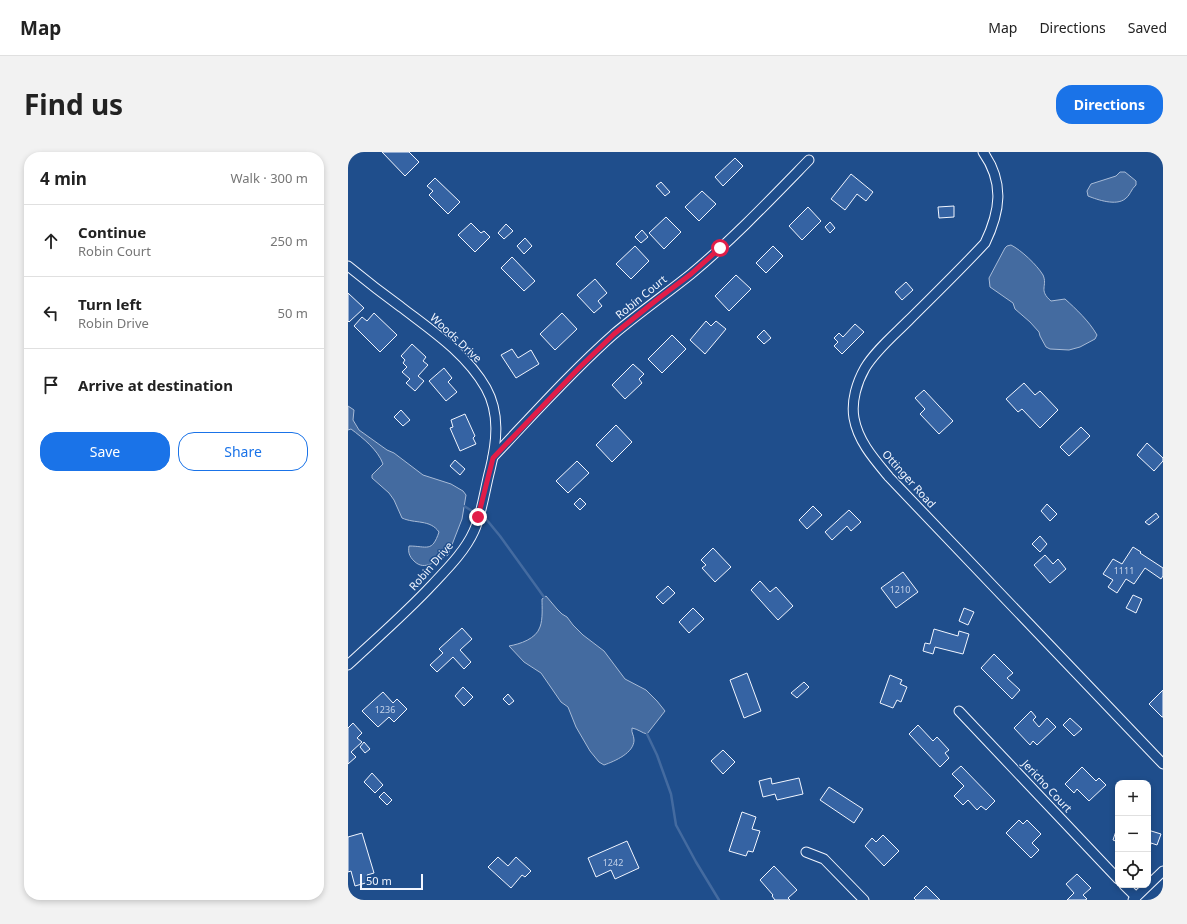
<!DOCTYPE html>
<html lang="en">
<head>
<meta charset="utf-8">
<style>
  :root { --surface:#fff; --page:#f2f2f2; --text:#222; --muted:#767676; --line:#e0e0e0; --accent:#1a73e8 }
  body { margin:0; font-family:"Noto Sans",sans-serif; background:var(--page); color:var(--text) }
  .controls { position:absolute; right:12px; bottom:12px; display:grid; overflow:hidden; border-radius:8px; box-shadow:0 2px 6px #0003 }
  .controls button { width:36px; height:36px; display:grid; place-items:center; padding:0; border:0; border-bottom:1px solid var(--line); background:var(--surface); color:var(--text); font:20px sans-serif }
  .scale { position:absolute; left:12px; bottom:10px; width:63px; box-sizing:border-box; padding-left:4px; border:2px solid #f2f6ff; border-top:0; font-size:11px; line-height:14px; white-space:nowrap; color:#f2f6ff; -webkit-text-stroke:3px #1f4e8c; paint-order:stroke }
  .stop { position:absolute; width:12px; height:12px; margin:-9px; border:3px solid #e11d48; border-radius:50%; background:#fff }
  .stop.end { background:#e11d48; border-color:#fff; box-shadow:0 1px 4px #0008 }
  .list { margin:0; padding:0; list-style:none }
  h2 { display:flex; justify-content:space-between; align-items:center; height:52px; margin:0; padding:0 16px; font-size:17px }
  h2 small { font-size:13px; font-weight:400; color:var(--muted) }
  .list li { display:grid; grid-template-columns:26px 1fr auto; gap:12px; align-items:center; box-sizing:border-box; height:72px; padding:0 16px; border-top:1px solid var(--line) }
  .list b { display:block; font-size:15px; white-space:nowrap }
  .list p { margin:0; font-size:13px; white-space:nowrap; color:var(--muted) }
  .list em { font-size:13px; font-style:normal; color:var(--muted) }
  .actions { display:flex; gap:8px; padding:12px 16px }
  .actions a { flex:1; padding:9px 0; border:1px solid var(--accent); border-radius:16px; text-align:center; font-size:14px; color:var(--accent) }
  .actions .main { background:var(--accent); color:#fff }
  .icon { flex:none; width:22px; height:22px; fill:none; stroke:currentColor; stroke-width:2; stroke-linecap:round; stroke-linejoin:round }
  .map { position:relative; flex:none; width:815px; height:748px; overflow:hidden; border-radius:16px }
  header { display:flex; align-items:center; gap:24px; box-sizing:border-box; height:56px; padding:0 20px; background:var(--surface); border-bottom:1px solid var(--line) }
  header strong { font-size:19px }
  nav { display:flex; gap:22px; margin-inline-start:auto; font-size:14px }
  .intro { display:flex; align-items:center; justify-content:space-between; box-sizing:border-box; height:96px; padding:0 24px }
  h1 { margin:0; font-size:28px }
  .button { padding:10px 18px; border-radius:16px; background:var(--accent); color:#fff; font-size:14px; font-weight:700 }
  main { display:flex; gap:24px; padding:0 24px }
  aside { flex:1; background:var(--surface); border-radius:16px; box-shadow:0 2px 6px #0003 }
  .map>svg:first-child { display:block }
  .water { fill:#446ba0; stroke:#a8bbd7 }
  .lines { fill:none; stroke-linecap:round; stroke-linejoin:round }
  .stream { stroke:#446ba0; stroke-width:2.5 }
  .building { fill:#3563a3; stroke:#f2f6ff }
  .minor-casing { stroke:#f2f6ff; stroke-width:11 }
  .minor { stroke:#1f4e8c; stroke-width:9 }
  .route { stroke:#e11d48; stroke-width:5 }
  .labels { text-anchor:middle; stroke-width:3; stroke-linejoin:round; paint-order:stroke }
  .number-label { font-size:9px; fill:#c3d1e8 }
  .street-label { font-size:11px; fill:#f2f6ff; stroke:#1f4e8c }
</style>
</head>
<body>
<header>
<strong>Map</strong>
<nav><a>Map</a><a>Directions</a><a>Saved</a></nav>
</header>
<div class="intro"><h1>Find us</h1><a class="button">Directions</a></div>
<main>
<aside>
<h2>4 min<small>Walk · 300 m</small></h2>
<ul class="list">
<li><svg class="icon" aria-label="ahead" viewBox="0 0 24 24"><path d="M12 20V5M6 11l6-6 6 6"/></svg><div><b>Continue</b><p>Robin Court</p></div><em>250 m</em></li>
<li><svg class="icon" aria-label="left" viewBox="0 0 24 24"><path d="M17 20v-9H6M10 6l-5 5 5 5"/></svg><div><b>Turn left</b><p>Robin Drive</p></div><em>50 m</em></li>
<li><svg class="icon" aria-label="arrive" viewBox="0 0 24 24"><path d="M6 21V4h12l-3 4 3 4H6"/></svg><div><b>Arrive at destination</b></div></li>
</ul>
<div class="actions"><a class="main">Save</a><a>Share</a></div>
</aside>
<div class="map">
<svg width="815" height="748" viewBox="0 0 815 748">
  <rect width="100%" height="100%" fill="#1f4e8c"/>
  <g class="water">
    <path d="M772 20H777L788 29V33C783 37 782 44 777 47 768 54 750 48 740 44L739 39 743 32 768 24Z"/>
    <path d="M663 93C673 98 689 113 695 123 700 134 690 138 703 149L717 147C728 157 741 169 749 183L747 187 732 195 721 198 702 197 698 195 692 184 691 180 682 170 667 157 665 151 642 135 641 126 657 96 659 94Z"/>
    <path d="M0 254 6 258 5 268 11 278 39 298 46 301 75 323 103 332 115 339 118 343 114 367 100 403C88 408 77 420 66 409 61 404 60 400 61 394 79 394 84 401 91 380 82 367 67 372 54 366L46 348 41 341 24 326V323L35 312C30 298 15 286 3 277L0 278Z"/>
    <path d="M198 444 209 457 214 462 219 465 225 473 235 483 256 499 277 527 298 538 309 549 317 559 299 582C294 581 290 577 284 576 283 581 286 583 286 588 286 601 267 609 256 613L251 610 242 599 228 575 220 555 213 550 193 521 176 510 161 494C172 492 188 487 192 475 195 467 194 455 194 447Z"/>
  </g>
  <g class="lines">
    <g class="stream">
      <path d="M116 354 129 362"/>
      <path d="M133 364 138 367 152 384 196 445"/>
      <path d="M299 582 309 603 323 642 328 673 348 710 371 748"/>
    </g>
  </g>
  <g class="building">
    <path d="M34 0H61L71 10 57 24Z"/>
    <path d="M387 6 395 14 375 34 367 25Z"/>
    <path d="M503 22 525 40 518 49 509 42 497 58 483 47Z"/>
    <path d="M87 26 112 50 100 62 81 43 85 39 79 34Z"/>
    <path d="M313 30 322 40 317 44 308 34Z"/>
    <path d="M354 39 368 52 351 69 337 55Z"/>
    <path d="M606 54V65L591 66 590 55Z"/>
    <path d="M460 55 473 69 454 88 441 74Z"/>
    <path d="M318 65 333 80 316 97 301 81Z"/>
    <path d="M482 70 487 76 482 81 477 75Z"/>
    <path d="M123 71 133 81 136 79 142 85 127 100 110 83Z"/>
    <path d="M158 72 165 79 156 87 150 81Z"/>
    <path d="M294 78 300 85 293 91 287 85Z"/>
    <path d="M177 86 184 94 176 102 169 94Z"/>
    <path d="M287 94 301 109 283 127 268 112Z"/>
    <path d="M425 94 435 104 418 121 408 111Z"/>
    <path d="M164 105 187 129 176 139 153 116Z"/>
    <path d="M388 123 403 137 381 159 367 144Z"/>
    <path d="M247 127 259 141 250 149 254 154 246 161 229 143Z"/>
    <path d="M558 130 565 138 554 148 547 140Z"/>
    <path d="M0 141 16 156 1 170 0 169Z"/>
    <path d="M26 161 49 183 32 200 6 174 14 165 19 169Z"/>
    <path d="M214 161 229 177 207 198 192 182Z"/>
    <path d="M358 169 363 174 368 169 378 177 357 202 342 188Z"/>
    <path d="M507 172 516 180 494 202 486 194 490 190 486 186 491 181 495 185Z"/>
    <path d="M416 178 423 186 416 192 409 185Z"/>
    <path d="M324 183 338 197 314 221 300 207Z"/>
    <path d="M64 192 78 205 75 209 80 213 70 224 76 229 67 239 58 231 62 227 54 220 59 215 55 211 57 208 53 204Z"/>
    <path d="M164 197 170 206 183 198 191 212 168 226 153 203Z"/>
    <path d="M285 212 296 222 291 227 294 231 277 247 264 233Z"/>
    <path d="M96 216 104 226 100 230 109 240 98 249 81 229Z"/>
    <path d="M676 231 687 243 692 239 710 258 692 276 674 257 670 260 658 247Z"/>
    <path d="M576 238 605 269 591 282 572 262 577 257 567 246Z"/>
    <path d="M53 258 62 268 55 274 46 265Z"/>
    <path d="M117 262 127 284 125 286 128 292 112 299 102 276 105 275 103 268Z"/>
    <path d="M268 273 284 290 264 310 248 293Z"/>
    <path d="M733 275 742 284 721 304 712 295Z"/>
    <path d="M799 291 815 306V309L806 319 789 303Z"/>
    <path d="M107 308 117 317 112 323 102 314Z"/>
    <path d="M229 309 241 321 220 341 208 329Z"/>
    <path d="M232 346 238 352 232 358 226 352Z"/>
    <path d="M699 352 709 362 702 369 693 359Z"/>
    <path d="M465 354 474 363 459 377 451 368Z"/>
    <path d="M501 358 513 370 503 379 499 374 484 388 477 380Z"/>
    <path d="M808 361 811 365 801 373 797 370Z"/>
    <path d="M692 384 699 392 692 400 684 392Z"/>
    <path d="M785 395 793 400 792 401 815 416V424L813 427 797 416 786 432 778 427 769 441 760 435 765 428 755 422 765 407 774 412Z"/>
    <path d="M365 396 383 415 367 430 354 416 358 413 353 408Z"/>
    <path d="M697 403 705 412 710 407 718 417 702 431 686 413Z"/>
    <path d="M555 420 570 440 548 456 533 436Z"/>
    <path d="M412 429 422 440 428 435 445 454 430 468 403 438Z"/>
    <path d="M320 434 327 441 315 452 308 445Z"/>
    <path d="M785 443 794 447 788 461 778 456Z"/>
    <path d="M345 456 356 467 341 481 331 470Z"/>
    <path d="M616 456 626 460 620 473 611 469Z"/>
    <path d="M114 476 124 487 112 498 123 510 116 517 105 505 89 520 82 513 95 501 91 497Z"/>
    <path d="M586 477 610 484 611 479 621 482 615 502 587 495 585 502 575 499 577 491 582 492Z"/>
    <path d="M646 502 665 521 659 526 672 538 664 547 633 516Z"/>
    <path d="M399 521 413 559 396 566 382 528Z"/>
    <path d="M542 523 554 528 552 532 559 535 553 550 549 548 545 556 532 551Z"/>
    <path d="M456 530 461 535 449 546 443 541Z"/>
    <path d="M115 535 125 545 116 554 107 544Z"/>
    <path d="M815 538V565H814L801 552Z"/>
    <path d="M35 540 45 551 49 547 59 557 46 570 41 565 30 575 14 559Z"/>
    <path d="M160 542 166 549 161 553 155 547Z"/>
    <path d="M683 559 688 565 685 568 691 575 699 566 708 575 689 593 685 589 682 593 666 576Z"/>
    <path d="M722 566 734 577 726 584 715 573Z"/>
    <path d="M5 571 14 581 9 586 14 590 3 600 8 605 0 612V576Z"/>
    <path d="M570 573 585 589 589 585 601 598 597 601 601 606 592 615 561 582Z"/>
    <path d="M16 590 22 597 17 601 12 595Z"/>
    <path d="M375 598 387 610 375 622 363 609Z"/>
    <path d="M613 614 647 649 638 658 633 654 629 658 620 648 615 653 606 644 616 634 604 622Z"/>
    <path d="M734 615 748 629 751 626 758 633 741 649 729 637 726 641 717 632Z"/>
    <path d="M24 621 35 633 27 641 16 630Z"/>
    <path d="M423 626 424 632 451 626 455 642 429 648 427 642 415 645 411 629Z"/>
    <path d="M481 635 515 657 506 671 472 648Z"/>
    <path d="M36 640 44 648 39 653 31 645Z"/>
    <path d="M394 660 408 665 404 677 412 679 405 700 400 699 398 704 381 699Z"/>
    <path d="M671 668 675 672 679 668 693 682 684 691 691 698 683 706 658 681Z"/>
    <path d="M770 673V690L765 688Z"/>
    <path d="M800 678 813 682 809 693 803 691 801 700Z"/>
    <path d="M14 681 26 721 19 723 21 730 7 734 3 719 0 720V685Z"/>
    <path d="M535 683 551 699 536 714 517 694 524 686 528 690Z"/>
    <path d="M279 689 291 716 267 727 263 718 248 725 240 706Z"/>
    <path d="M150 705 160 714 168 705 183 719 177 725 174 723 163 736 140 715Z"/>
    <path d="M426 714 449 738 440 746 442 748H427L424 744 425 743 412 728Z"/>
    <path d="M729 722 743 736 735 743 739 747 737 748H719L726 741 718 732Z"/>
    <path d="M578 734 592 748H568L566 746Z"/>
  </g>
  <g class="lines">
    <g class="minor-casing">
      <g id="minor">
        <path d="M635 0C657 31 652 60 637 91 612 118 586 143 560 169 546 183 527 199 517 216 509 230 503 249 506 266 510 289 526 307 541 325L815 612"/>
        <path d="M0 114C17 128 35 142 53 155 83 178 118 201 138 236 152 261 149 290 142 318 137 336 134 362 126 379 117 399 100 416 85 432 58 461 29 486 0 513"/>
        <path d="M145 305C184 264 223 220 266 182 291 161 318 142 343 122 385 87 423 47 461 8"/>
        <path d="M611 559 770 727"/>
        <path d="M458 700 476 707 516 748"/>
        <path d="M776 733 788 745"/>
        <path d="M785 748 815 719"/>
      </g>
    </g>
    <use href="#minor" class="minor"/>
  </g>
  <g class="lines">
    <path class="route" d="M130 365 145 306 231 216 266 182 311 146 343 122 372 96"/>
  </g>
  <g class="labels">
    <g class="number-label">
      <text x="776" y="422">1111</text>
      <text x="552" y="441">1210</text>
      <text x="37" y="561">1236</text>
      <text x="265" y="714">1242</text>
    </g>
    <g class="street-label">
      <text transform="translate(293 145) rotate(-39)" y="4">Robin Court</text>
      <text transform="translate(108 186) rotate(43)" y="4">Woods Drive</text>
      <text transform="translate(561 327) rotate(48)" y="4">Ottinger Road</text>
      <text transform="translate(83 414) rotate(-49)" y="4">Robin Drive</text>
      <text transform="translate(699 634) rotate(47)" y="4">Jericho Court</text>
    </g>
  </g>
</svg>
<div class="controls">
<button>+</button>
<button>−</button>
<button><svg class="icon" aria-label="locate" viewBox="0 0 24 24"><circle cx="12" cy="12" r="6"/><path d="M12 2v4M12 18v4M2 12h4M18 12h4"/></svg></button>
</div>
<div class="scale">50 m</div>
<div class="stop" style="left:372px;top:96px"></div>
<div class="stop end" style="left:130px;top:365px"></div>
</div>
</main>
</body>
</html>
